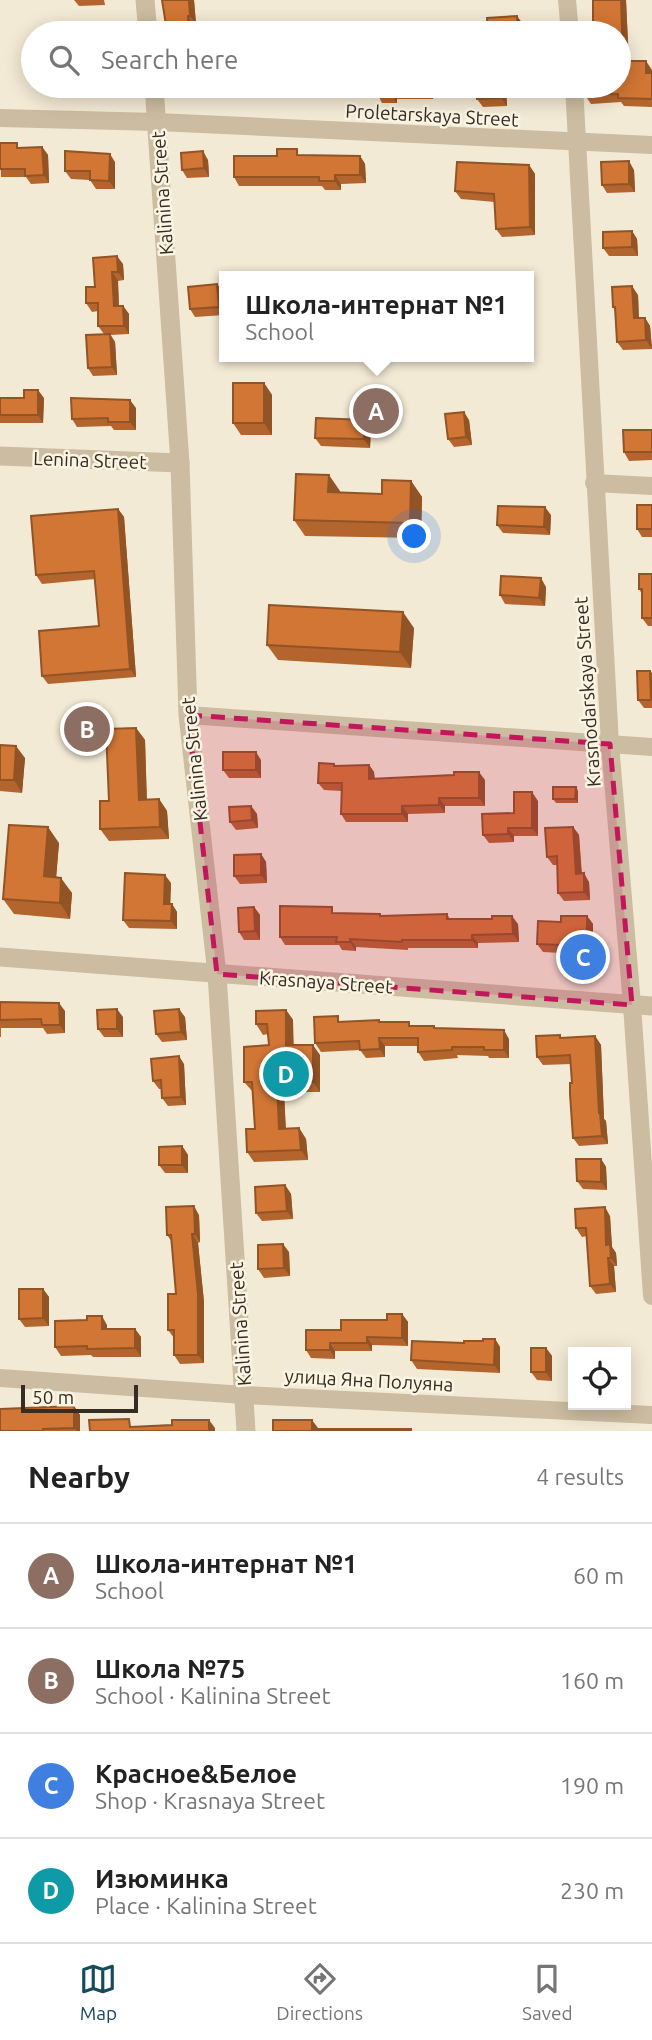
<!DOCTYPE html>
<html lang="en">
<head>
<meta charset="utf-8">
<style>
  :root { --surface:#fff; --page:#f2f2f2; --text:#222; --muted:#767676; --line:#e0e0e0; --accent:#174a5a }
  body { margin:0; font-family:Ubuntu,sans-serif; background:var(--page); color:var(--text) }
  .controls { position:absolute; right:21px; bottom:21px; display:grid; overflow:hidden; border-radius:0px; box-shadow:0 4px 18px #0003 }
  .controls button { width:63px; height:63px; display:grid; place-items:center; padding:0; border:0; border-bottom:2px solid var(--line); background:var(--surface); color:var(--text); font:35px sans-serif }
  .scale { position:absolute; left:21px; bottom:18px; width:117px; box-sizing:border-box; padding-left:7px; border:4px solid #352d24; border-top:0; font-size:19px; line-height:24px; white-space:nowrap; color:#352d24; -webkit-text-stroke:5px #fbf4e2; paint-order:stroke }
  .you { position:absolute; left:415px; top:537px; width:24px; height:24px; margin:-18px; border:5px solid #fff; border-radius:50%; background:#1a73e8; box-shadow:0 0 0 10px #1a73e833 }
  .badge { display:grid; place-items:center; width:46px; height:46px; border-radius:50%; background:var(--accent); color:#fff; font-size:23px; font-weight:700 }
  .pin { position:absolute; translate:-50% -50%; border:4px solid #fff; box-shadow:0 2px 7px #0006 }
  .popup { position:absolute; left:219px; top:271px; width:315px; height:91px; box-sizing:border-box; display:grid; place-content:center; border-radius:0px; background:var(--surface); filter:drop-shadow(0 2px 5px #0005); font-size:23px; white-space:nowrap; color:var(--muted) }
  .popup b { font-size:26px; color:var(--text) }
  .popup::after { content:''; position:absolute; left:50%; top:100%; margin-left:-14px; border:14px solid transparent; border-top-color:var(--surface) }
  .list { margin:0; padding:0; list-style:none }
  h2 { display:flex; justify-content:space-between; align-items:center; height:91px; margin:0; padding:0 28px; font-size:30px }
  h2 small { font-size:23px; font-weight:400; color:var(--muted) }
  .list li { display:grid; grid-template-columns:46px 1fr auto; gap:21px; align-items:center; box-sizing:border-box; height:105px; padding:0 28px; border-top:2px solid var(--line) }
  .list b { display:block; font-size:26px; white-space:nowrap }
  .list p { margin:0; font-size:23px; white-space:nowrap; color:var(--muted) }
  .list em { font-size:23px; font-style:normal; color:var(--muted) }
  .icon { flex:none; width:38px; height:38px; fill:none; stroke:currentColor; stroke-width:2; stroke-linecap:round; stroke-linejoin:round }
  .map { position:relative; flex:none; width:652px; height:1431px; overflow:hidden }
  .search { position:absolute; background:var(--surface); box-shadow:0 4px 18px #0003; left:21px; right:21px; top:21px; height:77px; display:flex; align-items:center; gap:18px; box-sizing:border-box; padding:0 24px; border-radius:38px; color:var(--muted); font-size:26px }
  .sheet { height:511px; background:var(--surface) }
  nav { display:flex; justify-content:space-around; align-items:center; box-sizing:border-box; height:98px; border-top:2px solid var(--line); background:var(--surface); font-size:19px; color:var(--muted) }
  nav a { display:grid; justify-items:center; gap:4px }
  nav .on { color:var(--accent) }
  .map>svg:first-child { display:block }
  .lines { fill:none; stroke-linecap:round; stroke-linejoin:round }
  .minor { stroke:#ccbca1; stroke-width:18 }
  .tertiary { stroke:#ccbca1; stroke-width:19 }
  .wall { fill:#b4652e }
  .shaded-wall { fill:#925325 }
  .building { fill:#d17635; stroke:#925325; stroke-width:2 }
  .marked { fill:#c2185b; fill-opacity:0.2; stroke:#c2185b; stroke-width:5; stroke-dasharray:14 9; stroke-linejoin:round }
  .labels { text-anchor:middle; stroke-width:5; stroke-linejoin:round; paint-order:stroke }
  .street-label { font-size:19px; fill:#352d24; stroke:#fbf4e2 }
</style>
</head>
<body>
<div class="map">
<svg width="652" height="1431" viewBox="0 0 652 1431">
  <rect width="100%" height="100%" fill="#f3ead5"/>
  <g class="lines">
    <g class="minor">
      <path d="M567 0 570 33"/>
      <path d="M574 86 610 744 632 1005 652 1296"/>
      <path d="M0 118 157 122 652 145"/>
      <path d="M594 483 652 486"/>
      <path d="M188 715 652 747"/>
      <path d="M0 1378 244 1395 652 1415"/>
    </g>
    <g class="tertiary">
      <path d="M145 0 148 33"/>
      <path d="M154 86 180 463 188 715 217 974 246 1431"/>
      <path d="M0 456 180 463"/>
      <path d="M0 957 652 1006"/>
    </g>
  </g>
  <g class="wall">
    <path d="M74 0H104L105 5 79 6Z"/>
    <path d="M162 0H194L196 24 193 25 194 33H162L166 25Z"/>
    <path d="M626 0 629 61 652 70V107L624 106 621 102 591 104 585 95 593 23Z"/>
    <path d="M33 53V86H62V89H36L30 81Z"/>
    <path d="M175 86H203V94L181 96Z"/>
    <path d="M231 86H433V99H397V103H382L379 97 348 98 342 90 287 91 286 96 259 95 256 91 235 92Z"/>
    <path d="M506 86 507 106 483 107 477 99Z"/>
    <path d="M0 143 20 148 42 147 48 155 49 183 31 184 26 177H1Z"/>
    <path d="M301 155 360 156 365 164 366 183 341 184V190H325L322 186H239L234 177 277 156Z"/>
    <path d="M208 160 209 177 187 178 182 170Z"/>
    <path d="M115 162V189H96L90 180 71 179 65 171Z"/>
    <path d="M529 165 535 174V235L502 237 496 229 495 202 461 199 455 191Z"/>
    <path d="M634 170 635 192 607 193 602 185Z"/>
    <path d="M632 231 637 239 638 256H609L603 248Z"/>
    <path d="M93 258 123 264 124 280 118 281 119 306H123L129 314V334L110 335 115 342 117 375 93 376 88 368 104 334 98 326V311L92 312 86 303 95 287Z"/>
    <path d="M223 292 224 315 195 317 190 309Z"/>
    <path d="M638 295 639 318H645L650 326 652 349 623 350 617 342 615 311 613 307Z"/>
    <path d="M264 383 272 395V435H241L233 423Z"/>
    <path d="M0 398H44L43 423H0Z"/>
    <path d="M136 408V430H114L111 426 77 427 72 419Z"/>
    <path d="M365 420 371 428 370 448 321 446 315 438Z"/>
    <path d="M469 420 472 445 454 447 448 439Z"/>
    <path d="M652 430V460L629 461 624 452Z"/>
    <path d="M411 481 422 497 421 538 305 536 294 520 340 491V493L382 494Z"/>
    <path d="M652 505V537H642L637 529Z"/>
    <path d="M118 509 124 517 136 677 48 684 42 676 99 626 95 579 42 584 36 575Z"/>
    <path d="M551 515 550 535 503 533 497 525Z"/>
    <path d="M652 574V626H648L642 618V594L639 589Z"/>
    <path d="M546 587 545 606 505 604 500 595Z"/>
    <path d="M414 628 411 668 278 660 267 645Z"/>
    <path d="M652 673V708H644L638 700Z"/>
    <path d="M136 728 145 740 147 799H159L167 811 169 839 109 841 100 829 109 801Z"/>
    <path d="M0 745 25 758 22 793 0 791Z"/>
    <path d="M261 760V778H229L223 770Z"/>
    <path d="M334 764 335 766 369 765 374 772 375 779 485 780V806H445V813L408 814V822H346L341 814V791L324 790 318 783Z"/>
    <path d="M578 791V803H556L553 799Z"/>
    <path d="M538 801V836H514V842L489 843 483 835 514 813Z"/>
    <path d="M251 806 257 814 258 828 236 830 230 822Z"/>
    <path d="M573 827 579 835 582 874 589 882 590 900 564 901 558 893 557 865H553L547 857Z"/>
    <path d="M59 843 56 877 72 893 70 919 14 914 3 899Z"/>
    <path d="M261 854 266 862 267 883 240 884 234 876Z"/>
    <path d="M171 883 170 904H172L177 912V929L129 928 123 920Z"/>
    <path d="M254 907 260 915V940H244L239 932Z"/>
    <path d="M336 913 382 916 447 914 450 919 518 924 519 942 478 943V948H408V950L356 947V951L342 950 339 945H285L280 937Z"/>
    <path d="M587 916 593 924V966H567L561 958V953L543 952 537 944 561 922Z"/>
    <path d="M0 1002 65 1011V1033L47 1034 43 1028H1V1037H0Z"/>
    <path d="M286 1010 293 1020V1045L320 1055V1092H284L286 1129 299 1128 306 1139 308 1160 254 1162 247 1152 255 1129 253 1092 244 1082 269 1045 268 1034 263 1035 256 1024Z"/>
    <path d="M123 1017V1037H104L98 1029Z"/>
    <path d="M185 1017 187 1040 162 1042 156 1034Z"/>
    <path d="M341 1022H380L509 1039V1058H489L488 1056 457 1055 458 1058 424 1061 418 1052V1046H385V1057L366 1058 360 1050 321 1052 315 1043Z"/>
    <path d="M560 1035 562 1038 595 1036 601 1045 604 1119 606 1121 608 1144 579 1146 573 1138 571 1064 543 1065 537 1057Z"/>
    <path d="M184 1064 186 1105 168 1106 162 1098V1089H159L153 1081Z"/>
    <path d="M182 1146 188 1155V1173H165L159 1165Z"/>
    <path d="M601 1159 606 1167 607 1190 583 1189 577 1181Z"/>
    <path d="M285 1185 291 1194 293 1219 262 1221 256 1213Z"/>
    <path d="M199 1215 200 1242 198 1243 204 1302V1363L180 1364 174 1355V1338L168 1330 176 1294 172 1242 167 1235Z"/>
    <path d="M610 1216 612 1247 616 1253 617 1266H614L616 1292 596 1294 590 1286 587 1236 582 1237 576 1228Z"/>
    <path d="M289 1252 290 1276 264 1278 258 1269Z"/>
    <path d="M43 1289 49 1297V1326L25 1327 19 1319Z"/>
    <path d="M402 1314 408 1322V1346L372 1345V1351H335V1359L311 1358 306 1350 341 1330 387 1320Z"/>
    <path d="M107 1325V1329H135L141 1337V1357H93L91 1355 61 1356 55 1347Z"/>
    <path d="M495 1339 500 1347V1373L417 1369 411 1360 464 1343Z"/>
    <path d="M546 1348 552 1356V1381L537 1380 531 1372Z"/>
    <path d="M74 1406 80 1415V1431H0Z"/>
  </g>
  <g class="shaded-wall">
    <path d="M189 0H194L196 24 190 16Z"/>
    <path d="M621 0H626L629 70 623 61Z"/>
    <path d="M188 16 193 25 194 33H189Z"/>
    <path d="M517 16 523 24V33H518Z"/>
    <path d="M646 61 652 70V81L646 73Z"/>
    <path d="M198 86H203V94Z"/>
    <path d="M281 86H283L287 91 286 96 281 87Z"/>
    <path d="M427 86H433V99L427 91Z"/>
    <path d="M501 86H506L507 106 501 98Z"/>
    <path d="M391 90 397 99V103L391 95Z"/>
    <path d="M42 147 48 155 49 183 44 175Z"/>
    <path d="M203 151 208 160 209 177 204 168Z"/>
    <path d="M110 154 115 162V189L109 181Z"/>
    <path d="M360 156 365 164 366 183 360 175Z"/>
    <path d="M629 161 634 170 635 192 629 184Z"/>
    <path d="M529 165 535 174V235L530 227Z"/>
    <path d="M335 175 341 184V190L335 181Z"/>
    <path d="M632 231 637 239 638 256 632 247Z"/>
    <path d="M117 256 123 264 124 280 118 272Z"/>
    <path d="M112 272 118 281 119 314 114 306Z"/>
    <path d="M217 284 223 292 224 313 219 307Z"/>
    <path d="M632 286 638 295 639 326 634 318Z"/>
    <path d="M123 306 129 314V334L124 326Z"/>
    <path d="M645 318 650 326 652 349 646 340Z"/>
    <path d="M110 334 115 342 117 375 112 367Z"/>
    <path d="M264 383 272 395V435L264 423Z"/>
    <path d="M38 390 44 398 43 423 38 415Z"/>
    <path d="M130 400 136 408V430L130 422Z"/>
    <path d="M464 412 469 420 472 445 466 437Z"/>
    <path d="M365 420 371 428 370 448 364 439Z"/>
    <path d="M329 475 340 491 339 508 328 492Z"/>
    <path d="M411 481 422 497 421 538 410 523Z"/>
    <path d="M545 507 551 515 550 535 544 527Z"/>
    <path d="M118 509 124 517 136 677 130 669Z"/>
    <path d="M541 578 546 587 545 606 539 598Z"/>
    <path d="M403 612 414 628 411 668 400 652Z"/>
    <path d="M650 671 652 673V701L651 700Z"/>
    <path d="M136 728 145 740 147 812 139 800Z"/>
    <path d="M16 746 25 758 22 793 14 780Z"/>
    <path d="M256 752 261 760V778L256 770Z"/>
    <path d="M369 765 374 772 375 787 369 779Z"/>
    <path d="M479 772 485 780V806L479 798Z"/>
    <path d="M576 787 578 791V803L575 799Z"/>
    <path d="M532 792 538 801V836L532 828Z"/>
    <path d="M439 798 445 806V813L439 805Z"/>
    <path d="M159 799 167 811 169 839 160 827Z"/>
    <path d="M251 806 257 814 258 828 252 820Z"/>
    <path d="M402 806 408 814V822L402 814Z"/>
    <path d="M48 827 59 843 55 892 44 876Z"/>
    <path d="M573 827 579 835 582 882 576 874Z"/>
    <path d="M508 828 514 836V842L508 834Z"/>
    <path d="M261 854 266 862 267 883 261 875Z"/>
    <path d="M584 873 589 882 590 900 584 892Z"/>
    <path d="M165 875 171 883 170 912 164 904Z"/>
    <path d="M61 878 72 893 70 919 60 903Z"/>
    <path d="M172 904 177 912V929L171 921Z"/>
    <path d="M254 907 260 915V940L255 931Z"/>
    <path d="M512 916 518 924 519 942 513 934Z"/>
    <path d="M587 916 593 924V966L587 958Z"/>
    <path d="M472 935 478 943V948L472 940Z"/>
    <path d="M350 939 356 947V951L350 942Z"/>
    <path d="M59 1003 65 1011V1033L60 1025Z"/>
    <path d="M117 1009 123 1017V1037L117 1029Z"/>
    <path d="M179 1009 185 1017 187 1040 181 1032Z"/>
    <path d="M286 1010 293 1020 294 1055 286 1045Z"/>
    <path d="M504 1030 509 1039V1058L504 1050Z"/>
    <path d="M595 1036 601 1045 604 1119 606 1121 608 1144 602 1136 599 1113Z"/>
    <path d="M379 1038 385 1046V1057L380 1049Z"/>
    <path d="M313 1045 320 1055V1092L313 1082Z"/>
    <path d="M179 1056 184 1064 186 1105 181 1097Z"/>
    <path d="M277 1082 284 1092 286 1139 279 1129Z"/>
    <path d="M299 1128 306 1139 308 1160 301 1150Z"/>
    <path d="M182 1146 188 1155V1173L182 1165Z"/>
    <path d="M601 1159 606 1167 607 1190 601 1182Z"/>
    <path d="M285 1185 291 1194 293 1219 287 1211Z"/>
    <path d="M194 1206 199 1215 200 1242 195 1234Z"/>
    <path d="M605 1207 610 1216 612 1247 616 1253 617 1266 611 1258 606 1245Z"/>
    <path d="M192 1234 198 1243 204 1302V1363L198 1355Z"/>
    <path d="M283 1244 289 1252 290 1276 284 1268Z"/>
    <path d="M608 1258 614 1266 616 1292 610 1284Z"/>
    <path d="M43 1289 49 1297V1326L43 1318Z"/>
    <path d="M402 1314 408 1322V1346L402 1338Z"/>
    <path d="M102 1316 107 1325V1338L102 1329Z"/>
    <path d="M135 1329 141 1337V1357L135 1348Z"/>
    <path d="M367 1337 372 1345V1351L367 1343Z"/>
    <path d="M495 1339 500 1347V1373L494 1365Z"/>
    <path d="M330 1343 335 1351V1359L330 1350Z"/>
    <path d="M546 1348 552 1356V1381L546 1372Z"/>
    <path d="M74 1406 80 1415V1431H77L74 1428Z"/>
    <path d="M209 1420 215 1428V1431H209Z"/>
    <path d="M312 1420 318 1428V1431L312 1429Z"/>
  </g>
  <g class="building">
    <path d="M162 0H189L190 16H188L189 33H162V25H166Z"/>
    <path d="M593 0H621L623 61H646V73H652V99L618 98V94L585 95V86H619V33H584V24L593 23Z"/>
    <path d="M517 16 518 33H488L487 18Z"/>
    <path d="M29 53H33V81H30Z"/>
    <path d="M175 86H194L175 88Z"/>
    <rect x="253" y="86" width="28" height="1"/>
    <path d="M342 86H427V91L391 90V95H377V89L342 90Z"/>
    <path d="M477 86H501V98L477 99Z"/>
    <path d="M0 143H17V148L42 147 44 175 25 176V169H0Z"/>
    <path d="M277 149H297V155L360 156V175H335V181H319V177H234V156H277Z"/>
    <path d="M65 151 110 154 109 181 90 180V171H65Z"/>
    <path d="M203 151 204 168 182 170 181 153Z"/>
    <path d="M629 161V184L602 185 601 162Z"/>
    <path d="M457 162 529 165 530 227 496 229 494 194 455 191Z"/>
    <path d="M632 231V247L603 248V232Z"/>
    <path d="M117 256 118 272H112L114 306H123L124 326H98V303H86V287H95L93 258Z"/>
    <path d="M217 284 219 307 190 309 188 287Z"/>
    <path d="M632 286 634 318H645L646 340 617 342 615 307H613L612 287Z"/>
    <path d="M110 334 112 367 88 368 86 335Z"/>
    <rect x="233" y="383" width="31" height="40"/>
    <path d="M24 390H38V415H0V398H24Z"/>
    <path d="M71 398 130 400V422H108V418L72 419Z"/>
    <path d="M464 412 466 437 448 439 445 414Z"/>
    <path d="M316 418 365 420 364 439 315 438Z"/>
    <path d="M623 430H652V452H624Z"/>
    <path d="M296 474 329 475 328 492 382 494V480L411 481 410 523 294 520Z"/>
    <rect x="637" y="505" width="15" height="24"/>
    <path d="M498 506 545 507 544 527 497 525Z"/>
    <path d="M118 509 130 669 42 676 39 631 99 626 94 571 36 575 31 516Z"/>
    <path d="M639 574H652V618H642V589H639Z"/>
    <path d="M501 576 541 578 539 598 500 595Z"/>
    <path d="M269 605 403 612 400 652 267 645Z"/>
    <path d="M637 671H650L651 700H638Z"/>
    <path d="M136 728 139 800 159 799 160 827 100 829V801H109L106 729Z"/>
    <path d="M0 745 16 746 14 780H0Z"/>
    <rect x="223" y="752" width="33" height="18"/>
    <path d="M319 763 334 764V766L369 765V779L454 775V772H479V798H439V805L402 806V814H341L342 783H318Z"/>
    <path d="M553 787H576L575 799H553Z"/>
    <path d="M514 792H532V828H508V834L483 835 482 814 514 813Z"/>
    <path d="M251 806 252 820 230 822 229 807Z"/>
    <path d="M9 825 48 827 44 876 61 878 60 903 3 899Z"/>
    <path d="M573 827 576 874 584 873V892L558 893 557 856 547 857 545 828Z"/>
    <path d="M261 854V875L234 876V855Z"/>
    <path d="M125 873 165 875 164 904H172L171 921 123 920Z"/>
    <path d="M280 906 332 907V913L380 914V916L447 914V919H492V916H512L513 934 472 935V940H402V942L350 939V942H336L337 937H280Z"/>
    <path d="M254 907 255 931 239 932 238 908Z"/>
    <path d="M561 916H587V958H561V945L537 944 538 921 561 922Z"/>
    <path d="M0 1002 59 1003 60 1025H42L41 1019 0 1020Z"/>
    <path d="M117 1009V1029H98L97 1010Z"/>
    <path d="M179 1009 181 1032 156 1034 154 1011Z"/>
    <path d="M286 1010V1045H313V1082H277L279 1129 299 1128 301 1150 247 1152 246 1129H255L252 1082H244V1047L269 1045 267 1024H256V1011Z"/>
    <path d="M338 1016V1022L379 1020V1022H409V1026H434V1028L504 1030V1050H484V1047H452V1050L418 1052V1038H379L380 1049 360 1050 359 1041 315 1043 314 1017Z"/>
    <path d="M560 1035V1038L595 1036 599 1113H600L602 1136 573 1138 570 1094V1083H572L570 1055 537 1057 536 1036Z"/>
    <path d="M179 1056 181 1097 162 1098 161 1080 153 1081 151 1059Z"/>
    <path d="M182 1146V1165H159V1147Z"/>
    <path d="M576 1159H601V1182L577 1181Z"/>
    <path d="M285 1185 287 1211 256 1213 255 1187Z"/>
    <path d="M194 1206 195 1234H192L198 1294V1355H174V1330H168V1294H176L171 1235H167L166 1207Z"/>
    <path d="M605 1207 606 1245 610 1244 611 1258H608L610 1284 590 1286 586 1228H576L575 1209Z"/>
    <path d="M283 1244 284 1268 258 1269V1245Z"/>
    <path d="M19 1289H43V1318L19 1319Z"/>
    <path d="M387 1314H402V1338L367 1337V1343H330V1350H306V1330H341V1320H387Z"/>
    <path d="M87 1316H102V1329H135V1348L87 1349V1346L55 1347V1321L87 1320Z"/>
    <path d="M483 1339H495L494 1365 411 1360 412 1341 464 1343V1341H483Z"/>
    <rect x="531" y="1348" width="15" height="24"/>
    <rect x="582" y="1348" width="32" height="4"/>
    <path d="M74 1406V1428L43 1429V1431H0V1409Z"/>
    <path d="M129 1419 130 1427 172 1425V1420H209V1431H90L89 1420Z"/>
    <path d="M273 1420H312V1429H411V1431H412H273Z"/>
  </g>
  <path class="marked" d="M188 715 610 744 632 1005 217 974Z"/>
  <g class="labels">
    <g class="street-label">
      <text transform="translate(432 115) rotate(3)" y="7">Proletarskaya Street</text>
      <text transform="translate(162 193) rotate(-94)" y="7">Kalinina Street</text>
      <text transform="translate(90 460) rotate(2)" y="7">Lenina Street</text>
      <text transform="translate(587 692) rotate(-94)" y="7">Krasnodarskaya Street</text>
      <text transform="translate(194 759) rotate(-96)" y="7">Kalinina Street</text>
      <text transform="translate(326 982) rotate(4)" y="7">Krasnaya Street</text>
      <text transform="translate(240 1324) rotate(-94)" y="7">Kalinina Street</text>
      <text transform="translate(369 1380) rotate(3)" y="7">улица Яна Полуяна</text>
    </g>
  </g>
</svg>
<div class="controls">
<button><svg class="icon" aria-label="locate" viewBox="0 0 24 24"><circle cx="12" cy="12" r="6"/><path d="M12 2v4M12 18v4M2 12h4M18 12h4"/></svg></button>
</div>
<div class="scale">50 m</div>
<div class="you"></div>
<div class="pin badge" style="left:376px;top:411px;background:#8d6e63">A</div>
<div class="popup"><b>Школа-интернат №1</b>School</div>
<div class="pin badge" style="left:87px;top:729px;background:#8d6e63">B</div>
<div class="pin badge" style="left:583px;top:957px;background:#3f7fe0">C</div>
<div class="pin badge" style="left:286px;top:1074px;background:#0f9aa8">D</div>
<div class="search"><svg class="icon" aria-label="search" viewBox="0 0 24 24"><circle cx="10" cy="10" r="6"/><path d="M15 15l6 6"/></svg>Search here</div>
</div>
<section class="sheet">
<h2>Nearby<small>4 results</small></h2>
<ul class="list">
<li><span class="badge" style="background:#8d6e63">A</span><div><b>Школа-интернат №1</b><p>School</p></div><em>60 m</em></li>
<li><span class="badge" style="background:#8d6e63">B</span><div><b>Школа №75</b><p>School · Kalinina Street</p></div><em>160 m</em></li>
<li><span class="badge" style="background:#3f7fe0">C</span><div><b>Красное&amp;Белое</b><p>Shop · Krasnaya Street</p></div><em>190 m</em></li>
<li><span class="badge" style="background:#0f9aa8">D</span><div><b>Изюминка</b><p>Place · Kalinina Street</p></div><em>230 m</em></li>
</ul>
</section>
<nav>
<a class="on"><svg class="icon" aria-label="map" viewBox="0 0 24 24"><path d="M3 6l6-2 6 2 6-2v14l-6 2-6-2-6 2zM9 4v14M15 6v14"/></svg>Map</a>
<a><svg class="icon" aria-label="directions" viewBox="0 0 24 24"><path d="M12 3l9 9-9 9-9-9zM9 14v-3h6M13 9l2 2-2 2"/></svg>Directions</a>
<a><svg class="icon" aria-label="saved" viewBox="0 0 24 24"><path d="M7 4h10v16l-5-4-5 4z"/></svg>Saved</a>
</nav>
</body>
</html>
